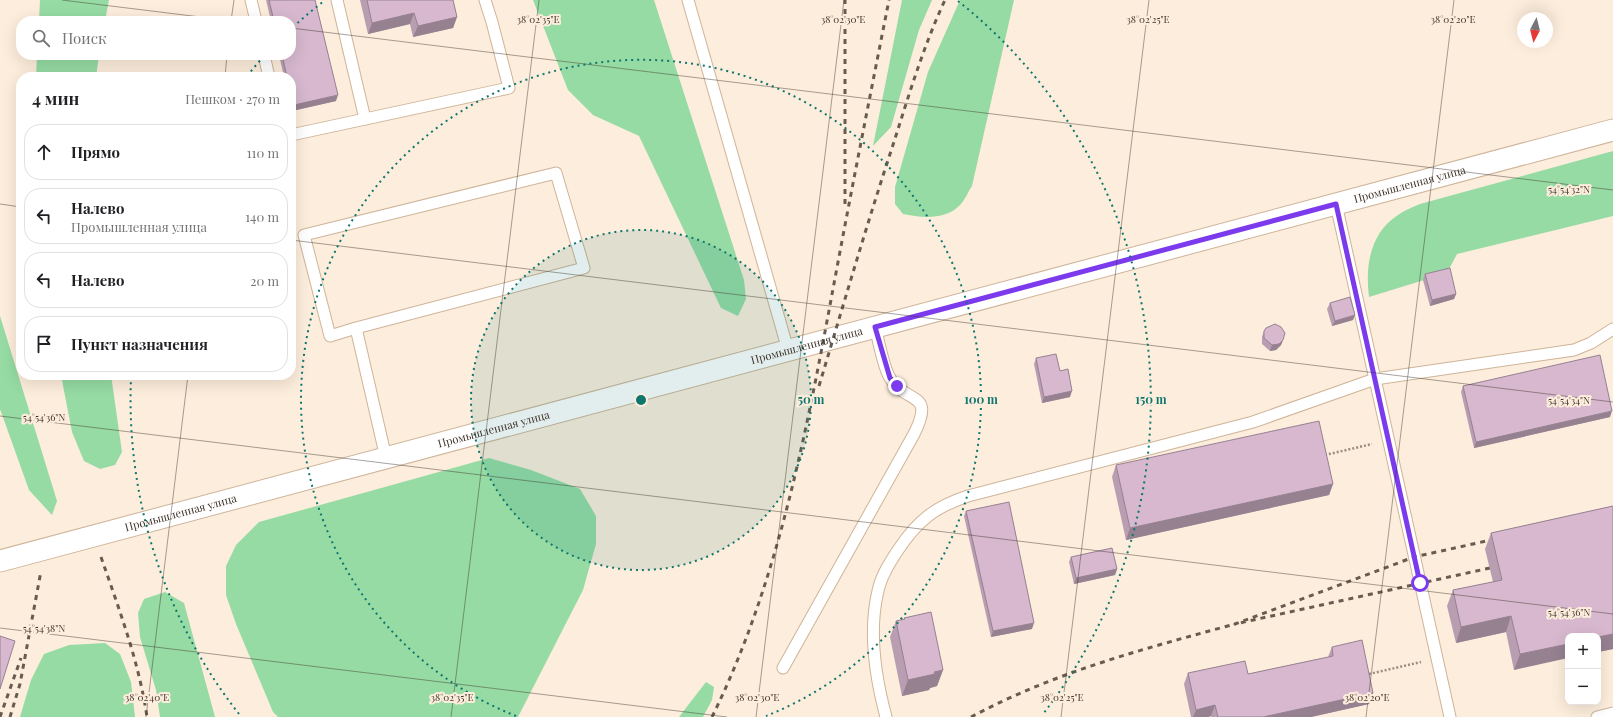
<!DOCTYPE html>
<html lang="ru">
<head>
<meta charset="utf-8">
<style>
  :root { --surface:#fff; --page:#f2f2f2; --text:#202124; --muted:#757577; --line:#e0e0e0 }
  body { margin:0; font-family:"Playfair Display",serif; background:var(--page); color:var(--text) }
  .controls { position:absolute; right:12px; bottom:12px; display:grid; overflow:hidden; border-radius:8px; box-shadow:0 4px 16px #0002 }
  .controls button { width:36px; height:36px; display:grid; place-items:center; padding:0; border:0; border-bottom:1px solid var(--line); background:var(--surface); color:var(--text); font:20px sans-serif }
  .compass { position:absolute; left:1517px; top:12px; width:36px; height:36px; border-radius:50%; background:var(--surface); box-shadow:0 4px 16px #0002; rotate:187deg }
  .stop { position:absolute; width:12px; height:12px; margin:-9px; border:3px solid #7c3aed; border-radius:50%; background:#fff }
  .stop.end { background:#7c3aed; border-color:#fff; box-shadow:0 1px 4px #0008 }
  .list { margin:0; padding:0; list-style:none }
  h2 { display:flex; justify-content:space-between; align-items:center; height:52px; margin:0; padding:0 16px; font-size:17px }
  h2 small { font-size:13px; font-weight:400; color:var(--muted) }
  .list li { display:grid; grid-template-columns:26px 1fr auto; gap:12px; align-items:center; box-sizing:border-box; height:56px; margin:0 8px 8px; padding:0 8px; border:1px solid var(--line); border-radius:16px }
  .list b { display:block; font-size:15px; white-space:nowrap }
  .list p { margin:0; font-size:13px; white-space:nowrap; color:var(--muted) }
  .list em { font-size:13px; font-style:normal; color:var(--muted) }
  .icon { flex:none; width:22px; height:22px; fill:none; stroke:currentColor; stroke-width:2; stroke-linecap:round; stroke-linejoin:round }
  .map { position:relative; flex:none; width:1613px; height:717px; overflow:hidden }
  .search { position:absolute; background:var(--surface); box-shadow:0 4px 16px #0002; left:16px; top:16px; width:280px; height:44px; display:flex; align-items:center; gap:10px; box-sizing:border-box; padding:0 14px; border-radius:16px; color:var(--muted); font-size:15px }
  .panel { position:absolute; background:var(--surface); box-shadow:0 4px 16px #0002; left:16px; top:72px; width:280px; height:308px; border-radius:16px }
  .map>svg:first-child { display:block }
  .green { fill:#96dba4 }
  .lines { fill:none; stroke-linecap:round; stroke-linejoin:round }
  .lane-casing { stroke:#ceb499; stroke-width:13 }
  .street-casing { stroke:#ceb499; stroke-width:23 }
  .path { stroke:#998c7e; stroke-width:2.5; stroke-dasharray:2 2; stroke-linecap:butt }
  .lane { stroke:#fff; stroke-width:11 }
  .street { stroke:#fff; stroke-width:21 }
  .rail { stroke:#685c51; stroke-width:3; stroke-dasharray:5 5; stroke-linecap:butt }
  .wall { fill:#b99eb2 }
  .shaded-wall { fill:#968191 }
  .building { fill:#d7b8cf; stroke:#968191 }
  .route { stroke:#7c3aed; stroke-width:5 }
  .ticks { fill:none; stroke:#3f342a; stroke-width:1; stroke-opacity:0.45 }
  .ring { fill:none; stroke:#0f766e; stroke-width:2; stroke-dasharray:2 4 }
  .labels { text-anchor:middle; stroke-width:4; stroke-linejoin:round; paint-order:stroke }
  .street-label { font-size:11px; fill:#3f342a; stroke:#fdeddc }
  .ticks-label { font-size:10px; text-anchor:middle; fill:#3f342a; stroke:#fdeddc; stroke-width:4; stroke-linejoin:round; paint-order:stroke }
  .centre { fill:#0f766e; stroke:#fdeddc; stroke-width:2 }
  .ring-label { font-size:12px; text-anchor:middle; font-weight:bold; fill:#0f766e; stroke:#fdeddc; stroke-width:4; stroke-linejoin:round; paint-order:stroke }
</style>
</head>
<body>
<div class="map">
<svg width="1613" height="717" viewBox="0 0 1613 717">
  <rect width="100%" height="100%" fill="#fdeddc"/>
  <g class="green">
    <path d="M40 0H109L105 21H39Z"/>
    <path d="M533 0H654L744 280 746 299 738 316 721 308 639 136 593 115 568 90Z"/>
    <path d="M902 0H932L919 30 891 127 873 146Z"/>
    <path d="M960 0H1014L972 186C968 192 965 200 960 205 946 220 922 218 903 214L895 204V187L928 72Z"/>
    <path d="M37 55H99L96 77H36Z"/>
    <path d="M1613 151V216L1457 254 1447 273 1369 297C1365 266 1370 233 1398 215 1405 210 1413 207 1420 204Z"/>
    <path d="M0 316 57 501 52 515 29 490 0 409Z"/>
    <path d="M61 375H111L122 452 115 465 100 469 84 461 72 432Z"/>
    <path d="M489 458 531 470 580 489 596 516V544L583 590 518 717H278L273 712 236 624 226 595V566L236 545 259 522Z"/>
    <path d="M165 592 184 603 215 717H160L156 690 140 637 138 613 144 599Z"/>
    <path d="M105 643 120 654 131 682 135 717H20L31 680 44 654 69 645Z"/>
    <path d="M706 682 714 687 712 700 703 717H679Z"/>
  </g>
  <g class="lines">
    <g class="lane-casing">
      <g id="lane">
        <path d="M251 0 256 21"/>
        <path d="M337 0 365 119"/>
        <path d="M688 0 788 350"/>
        <path d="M264 55 269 77"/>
        <path d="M291 135 509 88 492 22 485 0"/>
        <path d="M356 328 584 268 556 173 304 235 330 336 356 328 386 458"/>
        <path d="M783 668 914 434C936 390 906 405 890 378 883 367 879 341 875 327"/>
        <path d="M886 717C875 676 868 632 878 591 881 576 890 562 898 550 918 520 935 507 968 496L1253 422 1375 379 1336 204"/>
        <path d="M1450 717 1375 379 1574 350 1591 343 1613 329"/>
        <path d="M1597 717 1613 713"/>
      </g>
    </g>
    <g class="street-casing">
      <g id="street">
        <path id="s1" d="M0 561 1613 130"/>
      </g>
    </g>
    <g class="path">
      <path d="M1325 455 1372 444"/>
      <path d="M1369 674 1421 662"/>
    </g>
    <use href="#lane" class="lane"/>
    <use href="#street" class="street"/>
    <g class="rail">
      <path d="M845 204V0"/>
      <path d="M819 386C843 306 866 227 892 148 908 98 923 47 945 0"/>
      <path d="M101 557C119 609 139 662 147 717"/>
      <path d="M1490 568 1235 624 1414 557 1500 538"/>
      <path d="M0 717 21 658"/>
      <path d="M10 717 20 684 41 571"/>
      <path d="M712 717C778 583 806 434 833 289 851 192 870 96 889 0"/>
      <path d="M971 717C1055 672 1143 649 1235 624"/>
    </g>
  </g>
  <g class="wall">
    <path d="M266 0H315L336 101 292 111 291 107V77H284L279 55H291V21H271Z"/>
    <path d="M360 0H453L457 17 453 28 413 37 410 24 368 34Z"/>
    <path d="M1425 274 1456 294 1454 299 1430 306 1423 280Z"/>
    <path d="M1330 303 1355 315 1353 320 1332 326 1327 309Z"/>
    <path d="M1264 331 1283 340 1281 345 1276 350 1270 351 1262 344V337Z"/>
    <path d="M1036 358 1060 371 1070 397 1042 403 1034 364Z"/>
    <path d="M1463 386 1610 417 1474 448 1461 392Z"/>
    <path d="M1116 465 1333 484 1329 495 1126 540 1112 477Z"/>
    <path d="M1613 506V649L1598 652V636L1514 670 1506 632 1456 643 1447 606 1453 590 1493 582 1485 549 1491 533Z"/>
    <path d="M966 511 1032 629 991 637 964 516Z"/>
    <path d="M1071 557 1117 569 1115 575 1074 584 1069 562Z"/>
    <path d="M904 618 943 670 937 686 930 688 929 690 902 696 890 637 896 621 904 620Z"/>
    <path d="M1332 647 1373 693 1369 704 1311 717H1211V716L1208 717H1191L1184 684 1188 673 1248 674 1328 657Z"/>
  </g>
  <g class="shaded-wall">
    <path d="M414 13 410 24 368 34 372 23Z"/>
    <path d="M457 17 453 28 413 37 418 26Z"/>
    <path d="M338 95 336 101 292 111 294 105Z"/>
    <path d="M1456 294 1454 299 1430 306 1432 300Z"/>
    <path d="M1355 315 1353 320 1332 326 1335 321Z"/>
    <path d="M1283 340 1281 345 1276 350 1270 351 1272 345Z"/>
    <path d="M1072 391 1070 397 1042 403 1044 397Z"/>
    <path d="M1612 411 1610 417 1474 448 1476 442Z"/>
    <path d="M1333 484 1329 495 1126 540 1130 528Z"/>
    <path d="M1117 569 1115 575 1074 584 1076 578Z"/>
    <path d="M1511 616 1506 632 1456 643 1461 627Z"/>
    <path d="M1034 623 1032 629 991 637 993 631Z"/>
    <path d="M1613 634V649L1598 652V637Z"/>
    <path d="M1568 644V658L1514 670 1520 654Z"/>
    <path d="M943 670 937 686 930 688 929 690 902 696 908 680Z"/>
    <path d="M1373 693 1369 704 1311 717H1263Z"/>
    <path d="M1215 705 1211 716 1208 717H1193L1196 710Z"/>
  </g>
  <g class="building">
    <path d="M269 0H315L338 95 294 105 291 92V77H287L282 55H291V21H274Z"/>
    <path d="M367 0H453L457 17 418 26 414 13 372 23Z"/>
    <path d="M1450 268 1456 294 1432 300 1425 274Z"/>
    <path d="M1350 297 1355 315 1335 321 1330 303Z"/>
    <path d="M1275 324 1281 327 1285 333 1283 340 1279 344 1272 345 1264 338V331L1266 328Z"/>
    <path d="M1056 354 1060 371 1068 369 1072 391 1044 397 1036 358Z"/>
    <path d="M1600 355 1612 411 1476 442 1463 386Z"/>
    <path d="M1319 421 1333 484 1130 528 1116 465Z"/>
    <path d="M1009 502 1034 623 993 631 966 511Z"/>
    <path d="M1613 506V634L1598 637V636H1568V644L1520 654 1511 616 1461 627 1453 590 1502 580 1491 533Z"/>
    <path d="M1112 548 1117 569 1076 578 1071 557Z"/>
    <path d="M931 612 943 670 934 672 935 674 908 680 896 621 905 619 904 618Z"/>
    <path d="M0 636 15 641 0 689Z"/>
    <path d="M1362 640 1373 693 1263 717H1218L1215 705 1196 710 1188 673 1245 661 1248 674 1333 656 1332 647Z"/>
  </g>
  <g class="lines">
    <path class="route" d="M897 386 890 378 875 327 1336 204 1420 583"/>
  </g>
  <path class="ticks" d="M62 0 233 21M231 21 234 0M291 28 1613 190M225 77 227 55M0 204 21 207M291 240 1613 402M0 416 1613 614M0 628 727 717M146 717 188 375M451 717 539 0M756 717 844 0M1061 717 1149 0M1366 717 1454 0"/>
  <circle cx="641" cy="400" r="170" fill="#0f766e" fill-opacity=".12"/>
  <g class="ring">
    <circle cx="641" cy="400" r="170"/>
    <path d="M516 716A340 340 0 1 1 766 716"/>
    <path d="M239 714A510 510 0 0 1 131 378M247 76A510 510 0 0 1 265 55M293 27A510 510 0 0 1 324 1M958 1A510 510 0 0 1 1043 714"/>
  </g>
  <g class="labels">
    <g class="street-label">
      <text dy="4" stroke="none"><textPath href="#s1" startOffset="1459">Промышленная улица</textPath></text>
      <text dy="4" stroke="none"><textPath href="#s1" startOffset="835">Промышленная улица</textPath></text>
      <text dy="4" stroke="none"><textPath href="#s1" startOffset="511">Промышленная улица</textPath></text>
      <text dy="4" stroke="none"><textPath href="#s1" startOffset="187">Промышленная улица</textPath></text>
    </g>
  </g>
  <g class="ticks-label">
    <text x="538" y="23">38°02'35"E</text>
    <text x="843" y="23">38°02'30"E</text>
    <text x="1148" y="23">38°02'25"E</text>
    <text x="1453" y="23">38°02'20"E</text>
    <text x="1569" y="193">54°54'32"N</text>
    <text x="1569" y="404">54°54'34"N</text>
    <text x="44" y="421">54°54'36"N</text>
    <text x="1569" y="616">54°54'36"N</text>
    <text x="44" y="632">54°54'38"N</text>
    <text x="147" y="701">38°02'40"E</text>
    <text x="452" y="701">38°02'35"E</text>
    <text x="757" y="701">38°02'30"E</text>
    <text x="1062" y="701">38°02'25"E</text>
    <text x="1367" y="701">38°02'20"E</text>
  </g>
  <circle cx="641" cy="400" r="6" class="centre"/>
  <g class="ring-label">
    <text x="811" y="404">50 m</text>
    <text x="981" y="404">100 m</text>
    <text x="1151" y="404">150 m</text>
  </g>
</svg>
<div class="controls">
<button>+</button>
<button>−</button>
</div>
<svg class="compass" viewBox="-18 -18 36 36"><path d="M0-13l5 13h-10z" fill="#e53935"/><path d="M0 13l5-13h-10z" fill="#757577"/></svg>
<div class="stop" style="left:1420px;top:583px"></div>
<div class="stop end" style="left:897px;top:386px"></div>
<div class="search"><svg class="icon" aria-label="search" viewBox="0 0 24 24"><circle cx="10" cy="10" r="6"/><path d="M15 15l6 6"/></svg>Поиск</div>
<section class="panel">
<h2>4 мин<small>Пешком · 270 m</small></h2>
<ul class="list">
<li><svg class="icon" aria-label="ahead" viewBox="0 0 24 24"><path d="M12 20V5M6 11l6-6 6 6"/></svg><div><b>Прямо</b></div><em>110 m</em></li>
<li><svg class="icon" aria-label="left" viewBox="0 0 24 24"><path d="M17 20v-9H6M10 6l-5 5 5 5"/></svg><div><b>Налево</b><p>Промышленная улица</p></div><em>140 m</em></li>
<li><svg class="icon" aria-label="left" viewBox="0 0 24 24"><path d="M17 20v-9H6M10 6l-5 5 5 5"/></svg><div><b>Налево</b></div><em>20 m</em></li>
<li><svg class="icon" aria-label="arrive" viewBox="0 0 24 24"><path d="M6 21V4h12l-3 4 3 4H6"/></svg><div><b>Пункт назначения</b></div></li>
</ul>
</section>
</div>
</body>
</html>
